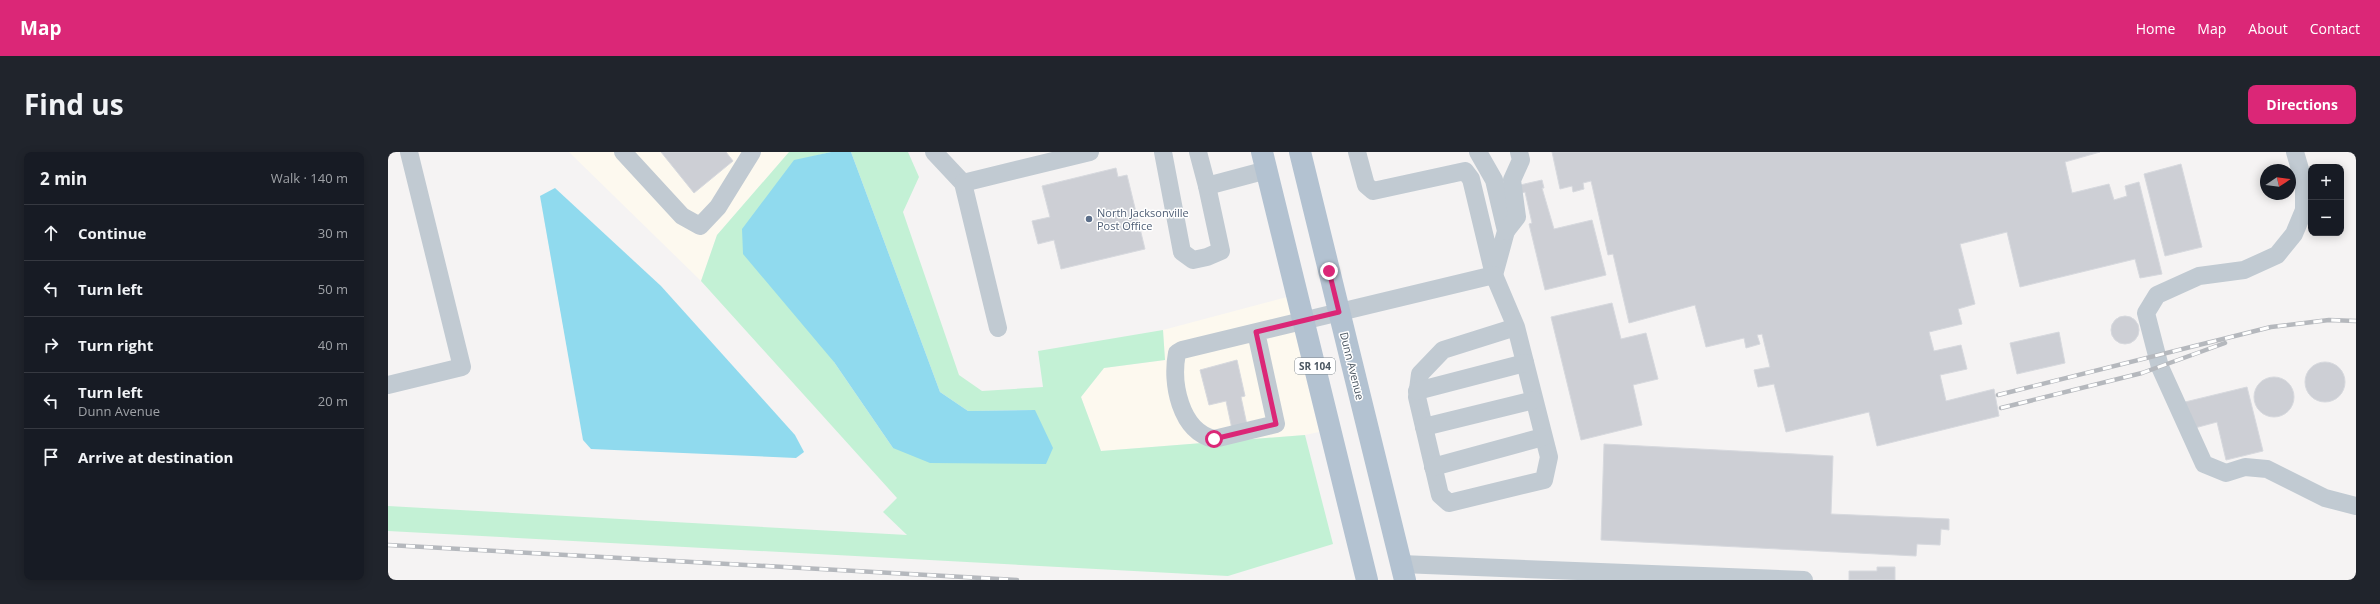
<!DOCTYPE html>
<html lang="en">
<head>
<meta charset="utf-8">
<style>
  :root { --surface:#171b24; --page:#20242c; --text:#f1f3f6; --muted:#9ea1a6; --line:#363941; --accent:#db2777 }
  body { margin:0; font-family:"Open Sans",sans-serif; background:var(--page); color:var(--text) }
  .controls { position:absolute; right:12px; top:12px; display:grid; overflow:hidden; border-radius:8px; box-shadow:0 2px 10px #0003 }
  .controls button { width:36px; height:36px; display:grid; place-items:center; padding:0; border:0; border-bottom:1px solid var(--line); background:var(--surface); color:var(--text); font:20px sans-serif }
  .compass { position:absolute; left:1872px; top:12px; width:36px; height:36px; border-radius:50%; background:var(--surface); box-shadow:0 2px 10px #0003; rotate:77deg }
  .stop { position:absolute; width:12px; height:12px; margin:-9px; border:3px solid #db2777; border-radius:50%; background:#fff }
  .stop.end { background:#db2777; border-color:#fff; box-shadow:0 1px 4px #0008 }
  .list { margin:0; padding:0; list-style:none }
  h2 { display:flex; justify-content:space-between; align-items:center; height:52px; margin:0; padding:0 16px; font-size:17px }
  h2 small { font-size:13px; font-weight:400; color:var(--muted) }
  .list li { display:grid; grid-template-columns:26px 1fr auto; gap:12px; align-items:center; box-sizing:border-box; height:56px; padding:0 16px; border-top:1px solid var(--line) }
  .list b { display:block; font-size:15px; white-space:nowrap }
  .list p { margin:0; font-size:13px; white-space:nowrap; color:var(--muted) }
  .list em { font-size:13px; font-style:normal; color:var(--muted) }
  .icon { flex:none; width:22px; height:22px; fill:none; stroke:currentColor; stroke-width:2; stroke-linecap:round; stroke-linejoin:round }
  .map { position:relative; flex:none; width:1968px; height:428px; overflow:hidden; border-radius:8px }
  header { display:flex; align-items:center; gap:24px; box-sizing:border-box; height:56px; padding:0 20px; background:var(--accent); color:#fff }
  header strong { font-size:19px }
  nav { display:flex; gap:22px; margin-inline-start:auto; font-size:14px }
  .intro { display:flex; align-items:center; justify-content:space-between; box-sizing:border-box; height:96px; padding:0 24px }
  h1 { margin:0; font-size:28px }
  .button { padding:10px 18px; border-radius:8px; background:var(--accent); color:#fff; font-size:14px; font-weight:700 }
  main { display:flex; gap:24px; padding:0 24px }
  aside { flex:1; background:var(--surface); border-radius:8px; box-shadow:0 2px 10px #0003 }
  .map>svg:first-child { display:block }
  .commercial { fill:#fdf9ef }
  .green { fill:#c3f1d5 }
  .water { fill:#90daee }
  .building { fill:#cdcfd5; stroke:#d7d9de }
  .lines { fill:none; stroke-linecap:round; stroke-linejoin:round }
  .minor { stroke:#c1cad2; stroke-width:18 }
  .major { stroke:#b3c2d1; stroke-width:22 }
  .rail-casing { stroke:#b5b8bd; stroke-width:4.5 }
  .rail { stroke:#fff; stroke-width:3; stroke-dasharray:9; stroke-linecap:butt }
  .route { stroke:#db2777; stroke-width:5 }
  .service-dot { fill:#5c6f8a; stroke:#fff; stroke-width:1.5 }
  .labels { text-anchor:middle; stroke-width:3; stroke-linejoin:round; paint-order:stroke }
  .shield { fill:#fff; stroke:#808990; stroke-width:1 }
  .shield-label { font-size:10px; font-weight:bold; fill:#4a5661 }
  .service-label { font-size:11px; fill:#4e5e75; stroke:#fff; text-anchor:start }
  .street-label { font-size:11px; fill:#4a5661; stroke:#fff }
</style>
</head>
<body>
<header>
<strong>Map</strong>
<nav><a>Home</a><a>Map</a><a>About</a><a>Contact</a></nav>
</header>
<div class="intro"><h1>Find us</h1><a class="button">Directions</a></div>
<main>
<aside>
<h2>2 min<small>Walk · 140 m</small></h2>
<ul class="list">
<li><svg class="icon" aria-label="ahead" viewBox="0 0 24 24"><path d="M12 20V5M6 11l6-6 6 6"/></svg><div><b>Continue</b></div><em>30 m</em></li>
<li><svg class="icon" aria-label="left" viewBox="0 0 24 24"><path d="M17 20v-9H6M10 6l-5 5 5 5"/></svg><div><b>Turn left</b></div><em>50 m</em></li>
<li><svg class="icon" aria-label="right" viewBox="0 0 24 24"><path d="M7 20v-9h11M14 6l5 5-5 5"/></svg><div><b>Turn right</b></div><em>40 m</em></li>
<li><svg class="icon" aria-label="left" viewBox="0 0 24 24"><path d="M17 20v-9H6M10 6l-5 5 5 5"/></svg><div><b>Turn left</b><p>Dunn Avenue</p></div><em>20 m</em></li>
<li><svg class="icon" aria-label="arrive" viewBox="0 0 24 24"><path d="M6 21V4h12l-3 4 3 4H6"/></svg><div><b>Arrive at destination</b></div></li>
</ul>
</aside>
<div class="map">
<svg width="1968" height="428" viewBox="0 0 1968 428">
  <rect width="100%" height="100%" fill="#f5f3f3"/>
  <g class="commercial">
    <path d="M181 0H401L329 83 313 129Z"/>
    <path d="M899 145 931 280 917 283 713 299 693 245 716 216 777 208 775 178Z"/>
  </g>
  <path class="green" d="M401 0H443L406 9 446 210 505 296 647 258 580 259 552 240 463 0H520L531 25 515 60 571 223 594 239 655 235 650 199 775 178 777 208 716 216 693 245 713 299 917 283 945 392 840 424 0 379V354L519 383 495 360 509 346 313 129 329 83Z"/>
  <g class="water">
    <path d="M443 0H463L552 240 580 259 647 258 665 296 658 312 542 311 505 296 446 210 355 102 354 77 406 8Z"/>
    <path d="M167 36 273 134 407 283 416 300 408 306 203 297 195 288 152 44Z"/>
  </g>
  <g class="building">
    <path d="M273 0H338L345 9 306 41Z"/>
    <path d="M1164 0H1712L1677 10 1684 41 1721 32 1726 48 1739 44 1737 34 1751 30 1774 122 1752 126 1747 107 1632 135 1619 80 1572 92 1587 152 1570 157 1574 172 1541 180 1546 199 1573 193 1579 217 1552 223 1558 249 1606 237 1611 264 1489 294 1481 260 1398 280 1386 232 1370 235 1366 218 1382 215 1374 182 1369 183 1372 192 1358 196 1356 186 1318 195 1307 153 1241 171 1225 102 1220 103 1203 29 1195 31 1196 37 1185 40 1184 34 1172 37Z"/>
    <path d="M1793 12 1814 95 1777 104 1756 22Z"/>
    <path d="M728 16 730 25 739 23 757 97 673 117 666 88 650 92 644 69 662 65 654 34Z"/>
    <path d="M1154 28 1156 36H1154L1166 77 1204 68 1218 123 1157 138 1141 72 1144 71 1137 40 1134 41 1132 33Z"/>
    <path d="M1224 151 1233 187 1258 181 1270 227 1245 233 1254 273 1193 288 1163 165Z"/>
    <circle cx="1737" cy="178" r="14"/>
    <path d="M1671 180 1677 211 1629 222 1622 191Z"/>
    <path d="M849 208 857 244 853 245 859 273 844 277 838 249 821 253 812 218Z"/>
    <circle cx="1937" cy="230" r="20"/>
    <circle cx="1886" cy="245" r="20"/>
    <path d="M1859 235 1875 299 1838 308 1829 270 1803 277 1797 250Z"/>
    <path d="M1216 292 1445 304 1443 362 1561 367V378L1553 377 1552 393 1529 392 1528 404 1213 388Z"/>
    <path d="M1489 415H1507V428H1461V419H1489Z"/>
  </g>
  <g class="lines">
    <g class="minor">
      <path d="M235 0 294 64 312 74 330 55 364 0"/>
      <path d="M546 0 575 31 610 176"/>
      <path d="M775 0 794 100 805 108 819 105 833 99 819 34"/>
      <path d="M810 0 819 34 879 18"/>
      <path d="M969 0 978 33 985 39 1077 19 1083 27 1106 123 1118 79 1106 28 1090 0"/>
      <path d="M1907 0 1916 31V58L1906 82 1889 103 1856 118 1811 124 1769 143 1758 161 1772 215 1816 312 1838 321 1857 315 1879 317 1937 346 1968 354"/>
      <path d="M575 31 702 0"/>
      <path d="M1118 79 1129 65 1124 28 1133 8 1131 0"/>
      <path d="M868 180 888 272 826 287C792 279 783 231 789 201L794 198 1106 123 1128 175 1161 305 1156 328 1061 351 1052 343 1029 245 1032 222 1055 198 1128 175"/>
      <path d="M0 233 74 215 21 0"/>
      <path d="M1029 239 1137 211"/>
      <path d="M1036 275 1146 248"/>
      <path d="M1045 315 1155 285"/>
      <path d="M1013 412 1416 428"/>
    </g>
    <g class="major">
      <path d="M874 0 979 428"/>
      <path d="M912 0 1017 428"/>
    </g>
    <g class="rail-casing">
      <g id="rail">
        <path d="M1610 243 1883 175 1941 168 1968 169"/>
        <path d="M1613 256 1754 221 1837 191"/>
        <path d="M0 393 629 428"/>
      </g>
    </g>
    <use href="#rail" class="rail"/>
  </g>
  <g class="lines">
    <path class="route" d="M826 287 888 272 868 180 951 160 941 119"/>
  </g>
  <circle class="service-dot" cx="701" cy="67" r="4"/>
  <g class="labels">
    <rect class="shield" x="907" y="206" width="40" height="16" rx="3"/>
    <g class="shield-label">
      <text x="927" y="218">SR 104</text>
    </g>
    <g class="service-label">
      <text x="709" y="65">North Jacksonville<tspan x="709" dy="13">Post Office</tspan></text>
    </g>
    <g class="street-label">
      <text transform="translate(964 214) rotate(76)" y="4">Dunn Avenue</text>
    </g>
  </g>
</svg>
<div class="controls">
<button>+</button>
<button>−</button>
</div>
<svg class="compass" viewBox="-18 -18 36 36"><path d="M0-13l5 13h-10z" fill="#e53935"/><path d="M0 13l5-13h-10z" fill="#9ea1a6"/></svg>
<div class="stop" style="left:826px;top:287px"></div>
<div class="stop end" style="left:941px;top:119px"></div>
</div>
</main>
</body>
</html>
